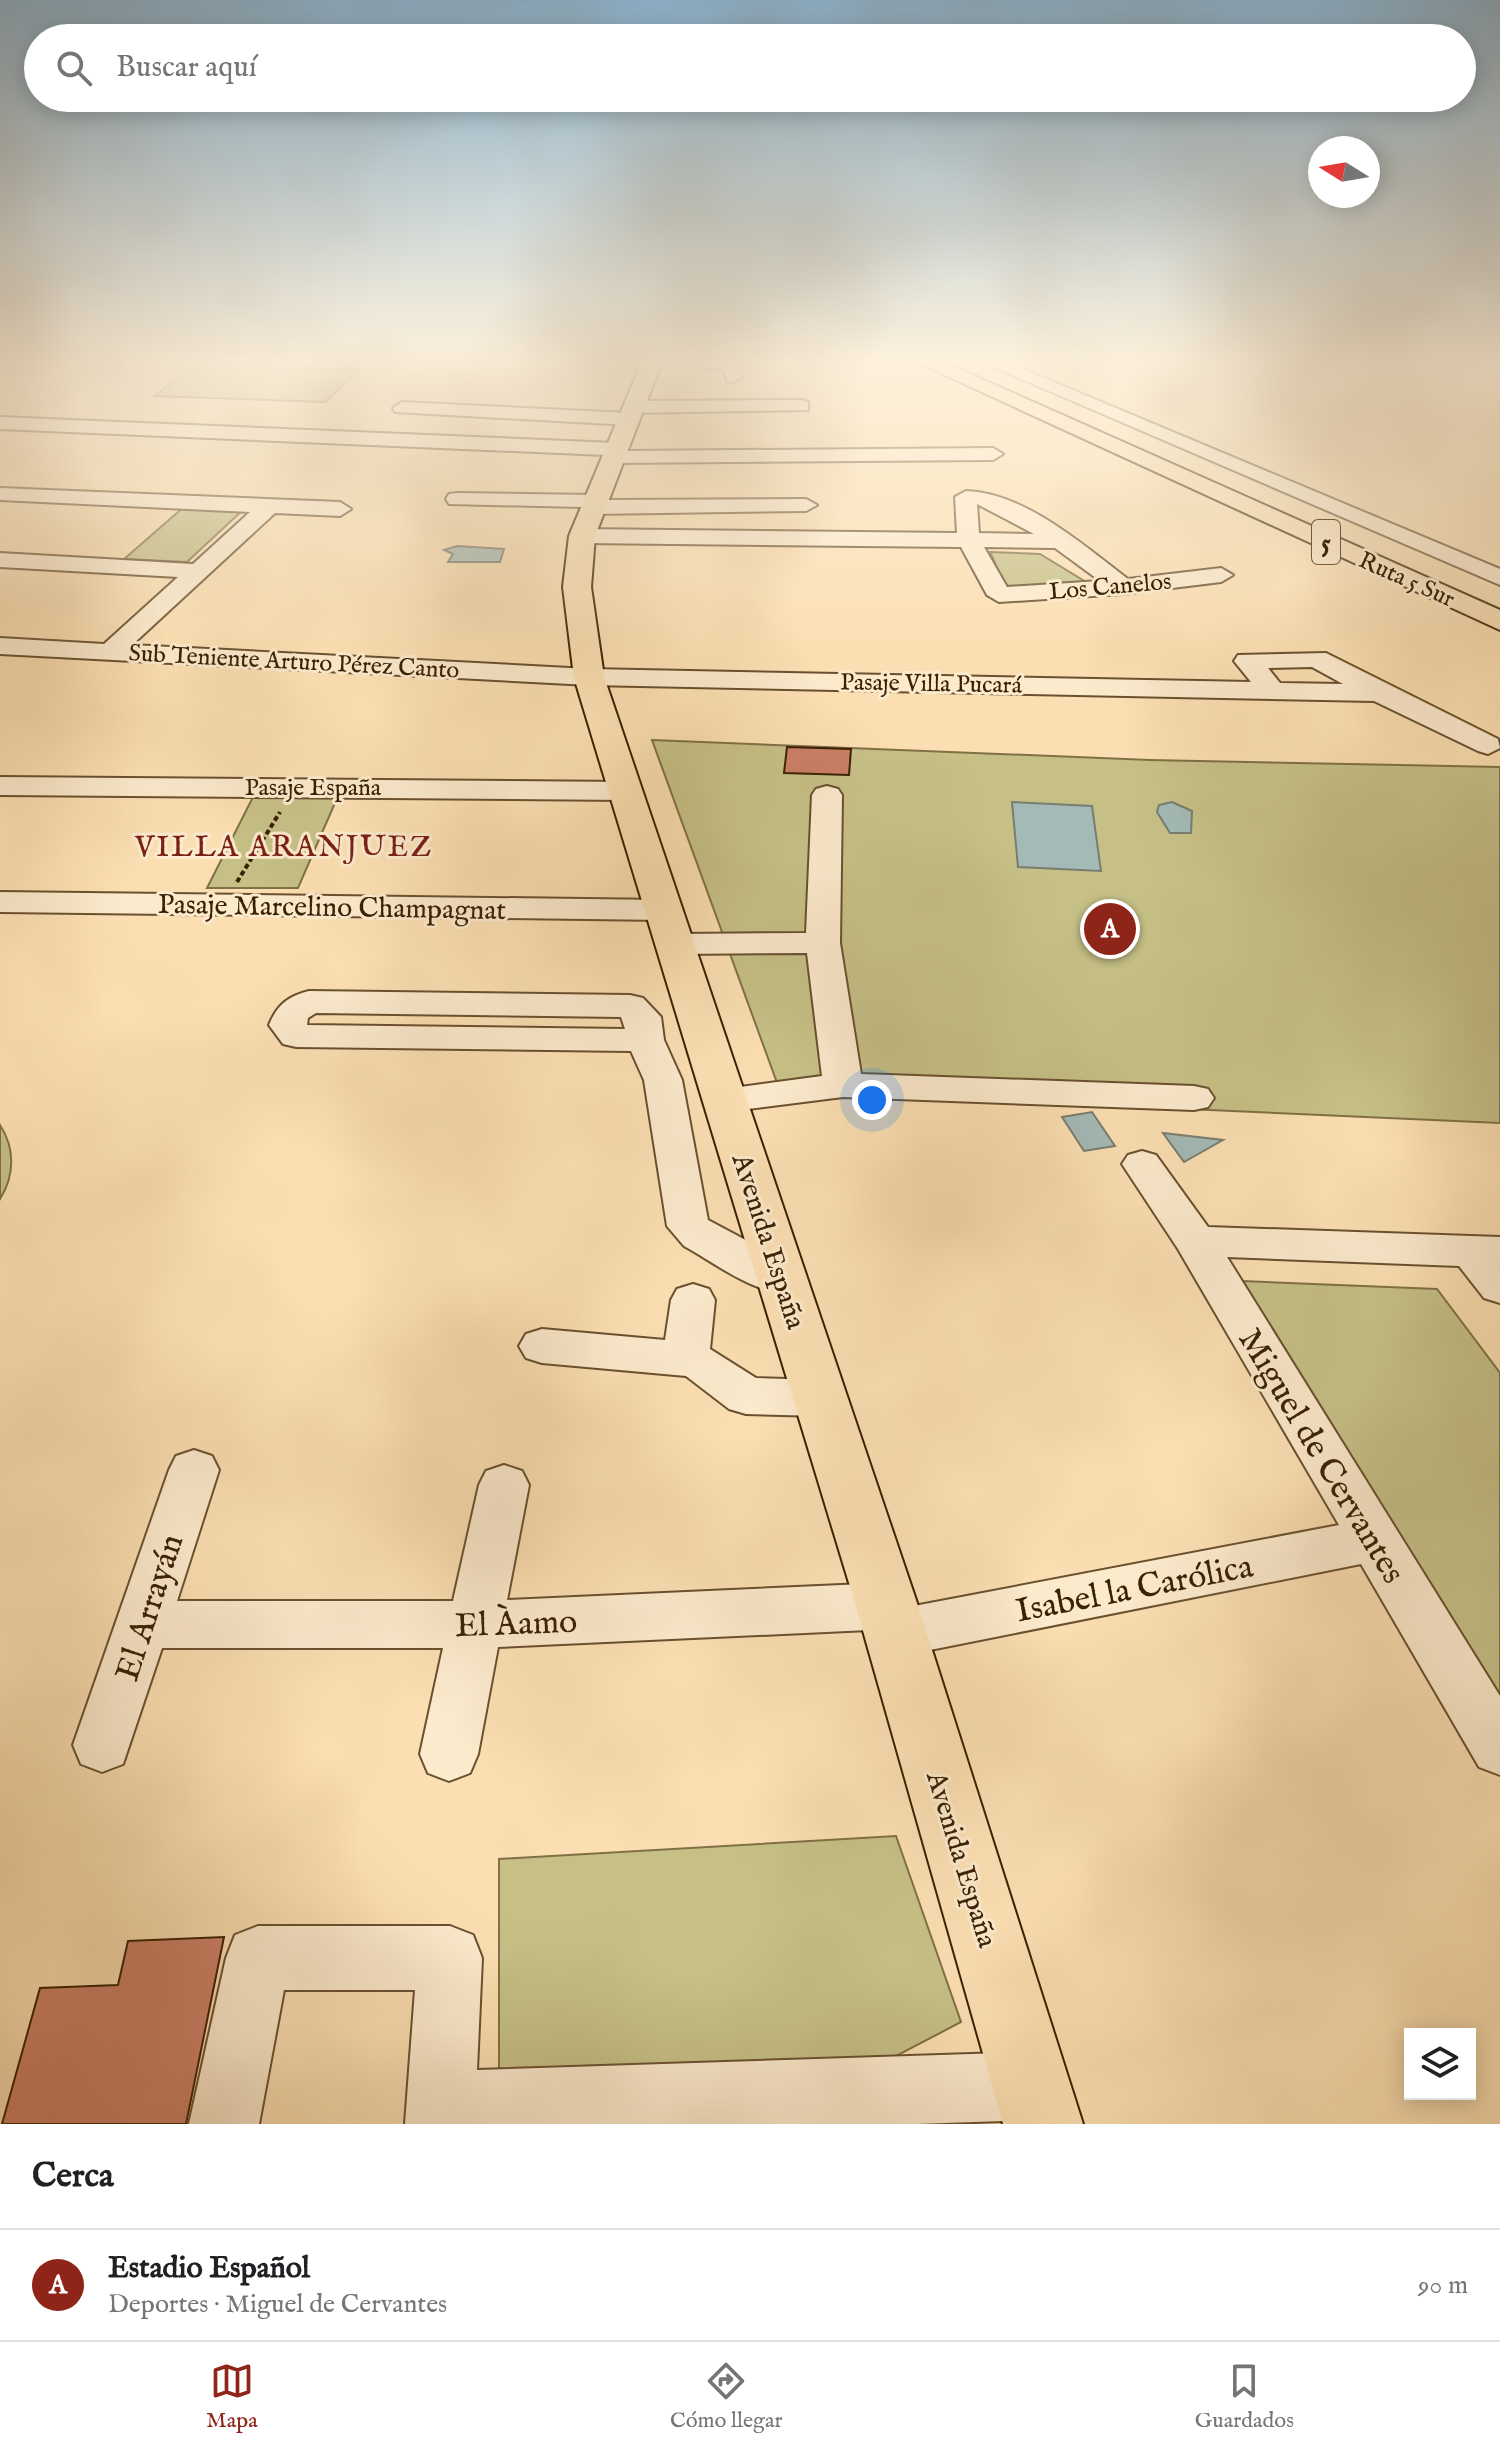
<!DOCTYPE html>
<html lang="es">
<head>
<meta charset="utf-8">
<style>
  :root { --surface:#fff; --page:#f6f6f6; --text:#202124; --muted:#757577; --line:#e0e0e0; --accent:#8f2418 }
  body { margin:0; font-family:"IM FELL English",serif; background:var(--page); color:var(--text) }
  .controls { position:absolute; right:24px; bottom:24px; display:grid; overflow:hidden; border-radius:0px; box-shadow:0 4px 20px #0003 }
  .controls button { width:72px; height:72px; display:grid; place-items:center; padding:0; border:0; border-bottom:2px solid var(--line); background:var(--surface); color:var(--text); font:40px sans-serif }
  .compass { position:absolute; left:1308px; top:136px; width:72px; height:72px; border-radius:50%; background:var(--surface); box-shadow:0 4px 20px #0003; rotate:281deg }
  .you { position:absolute; left:872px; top:1100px; width:28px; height:28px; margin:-20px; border:6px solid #fff; border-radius:50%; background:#1a73e8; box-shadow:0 0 0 12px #1a73e833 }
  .badge { display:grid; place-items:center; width:52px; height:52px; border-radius:50%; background:var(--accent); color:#fff; font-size:26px; font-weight:700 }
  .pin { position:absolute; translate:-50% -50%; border:4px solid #fff; box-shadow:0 2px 8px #0006 }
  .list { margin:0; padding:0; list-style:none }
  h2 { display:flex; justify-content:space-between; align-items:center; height:104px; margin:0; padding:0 32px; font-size:34px }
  h2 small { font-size:26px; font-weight:400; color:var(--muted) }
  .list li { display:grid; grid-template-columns:52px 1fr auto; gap:24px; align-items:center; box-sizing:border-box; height:112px; padding:0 32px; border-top:2px solid var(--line) }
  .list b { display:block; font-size:30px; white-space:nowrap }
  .list p { margin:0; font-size:26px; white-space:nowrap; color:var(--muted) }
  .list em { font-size:26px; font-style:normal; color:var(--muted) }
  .icon { flex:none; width:44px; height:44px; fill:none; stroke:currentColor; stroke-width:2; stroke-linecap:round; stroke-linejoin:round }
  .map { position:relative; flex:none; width:1500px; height:2124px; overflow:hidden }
  .search { position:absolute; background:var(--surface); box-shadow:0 4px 20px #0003; left:24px; right:24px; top:24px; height:88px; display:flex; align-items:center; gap:20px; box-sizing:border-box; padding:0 28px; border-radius:44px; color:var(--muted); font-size:30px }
  .sheet { height:216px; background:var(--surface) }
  nav { display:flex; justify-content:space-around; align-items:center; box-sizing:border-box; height:112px; border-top:2px solid var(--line); background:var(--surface); font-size:22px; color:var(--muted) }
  nav a { display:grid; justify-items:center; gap:4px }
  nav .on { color:var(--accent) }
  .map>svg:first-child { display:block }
  .green { fill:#c6c087; stroke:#807045; stroke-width:2 }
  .water { fill:#a3bab7; stroke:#797d6f; stroke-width:2 }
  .building { fill:#cb7f66; stroke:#3a2103; stroke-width:2 }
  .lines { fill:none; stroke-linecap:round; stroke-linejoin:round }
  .minor-casing { stroke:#6a502f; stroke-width:4 }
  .major-casing { stroke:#3a2103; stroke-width:4 }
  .highway-casing { stroke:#3a2103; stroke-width:4 }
  .path-far1 { stroke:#3a2103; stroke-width:3; stroke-dasharray:3 2; stroke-linecap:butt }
  .path { stroke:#3a2103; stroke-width:4; stroke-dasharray:5 3; stroke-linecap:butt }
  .minor { fill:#fceacd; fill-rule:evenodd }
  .major { fill:#fbdfb2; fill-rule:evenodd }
  .highway { fill:#fbdfb2; fill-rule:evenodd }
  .labels { text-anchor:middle; stroke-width:6; stroke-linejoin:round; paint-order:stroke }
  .far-street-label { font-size:24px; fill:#3a2103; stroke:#fceacd }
  .shield { fill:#fceacd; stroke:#745d40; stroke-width:2 }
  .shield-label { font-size:26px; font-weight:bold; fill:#3a2103 }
  .street-label { font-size:28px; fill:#3a2103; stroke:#fceacd }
  .neighbourhood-label { font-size:30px; letter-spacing:2px; fill:#7a1f14; stroke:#fceacd }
  .near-street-label { font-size:34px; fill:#3a2103; stroke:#fceacd }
</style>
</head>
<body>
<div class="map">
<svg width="1500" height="2124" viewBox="0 0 1500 2124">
  <rect width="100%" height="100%" fill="#fbdfb2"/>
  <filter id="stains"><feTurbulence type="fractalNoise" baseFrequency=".0025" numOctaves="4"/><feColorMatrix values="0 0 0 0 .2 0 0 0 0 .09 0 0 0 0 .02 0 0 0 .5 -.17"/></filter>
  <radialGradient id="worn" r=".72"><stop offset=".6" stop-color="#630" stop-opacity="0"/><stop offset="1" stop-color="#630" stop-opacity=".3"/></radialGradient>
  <g class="green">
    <path d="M198 364 360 370 325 402 154 396Z"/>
    <path d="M185 506 244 509 187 562 124 559Z"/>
    <path d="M990 552 1040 554 1091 585 1005 586Z"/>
    <path d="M652 740 1150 760 1500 767V1123L780 1091Z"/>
    <path d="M254 795 338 796 298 888H207Z"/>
    <path d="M0 1125C15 1148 15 1175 0 1199Z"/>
    <path d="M1242 1281 1437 1289 1500 1373V1698Z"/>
    <path d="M896 1836 961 2022 896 2056 499 2071V1859Z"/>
  </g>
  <g class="water">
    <path d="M457 546 504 549 500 562H448L453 554 444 550Z"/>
    <path d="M1012 802 1092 806 1101 871 1018 867Z"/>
    <path d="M1172 802 1192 811 1191 833H1170L1157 812 1159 805Z"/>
    <path d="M1092 1112 1115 1146 1084 1151 1062 1117Z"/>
    <path d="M1163 1133 1223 1140 1184 1162Z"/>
  </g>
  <g class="building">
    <path d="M787 747 851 749 849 775 784 773Z"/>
    <path d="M224 1937 186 2124H2L40 1988 118 1985 128 1941Z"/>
  </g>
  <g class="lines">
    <g class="minor-casing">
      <g id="minor">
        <path d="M659 359H721L737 363 742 377 733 382 727 381 723 370C705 365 672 370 659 359Z"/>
        <path d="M975 359H999L1500 569V585Z"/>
        <path d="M801 400 808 402V410L634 413 625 407 634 401Z"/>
        <path d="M402 402 629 413 639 419 629 425 395 412 393 408Z"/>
        <path d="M0 417 616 443 623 445 625 451 993 448 1003 454 993 460 613 463 606 461 605 455 0 429Z"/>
        <path d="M0 488 340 502 351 509 340 516 275 513 132 645 589 669 1251 682 1234 661 1238 655 1326 653 1498 739 1500 748 1488 754 1478 751 1374 701 589 685 0 654V638L104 644 178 577 0 567V553L193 564 250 512 0 500ZM1312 667 1343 684 1280 683 1268 668Z"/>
        <path d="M966 491C1025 493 1083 545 1128 579L1221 568 1233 575 1221 582 1123 594 999 602 987 595 961 547 582 543 571 536 582 529 957 533 955 497ZM977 504 1034 534 979 533ZM984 547 1055 548 1100 581 1007 587Z"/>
        <path d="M457 493 594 495 604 500 806 499 817 505 806 511 592 514 581 507 449 504 446 499 449 494Z"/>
        <path d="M0 777 626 782 637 785 641 791 637 797 626 800 0 795Z"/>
        <path d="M827 786 838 789 842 795 840 943 861 1074 1194 1086 1208 1089 1214 1098 1208 1107 1194 1110 843 1097 725 1112 711 1109 705 1100 711 1091 822 1076 807 953 674 954 662 951 657 944 662 937 674 934 806 933 812 795 816 789Z"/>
        <path d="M0 892 664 900 676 903 681 910 676 917 664 920 0 912Z"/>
        <path d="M309 991 630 995 643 998 661 1017 664 1040 682 1080 708 1220 798 1268 804 1279 798 1290C761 1301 716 1263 684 1246L667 1226 644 1080 631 1051 296 1047 283 1044 269 1025C277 1005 288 996 309 991ZM316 1013 621 1017 625 1029 307 1025 308 1018Z"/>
        <path d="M1142 1151 1156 1155 1208 1227 1500 1237V1303L1484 1298 1459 1266 1227 1257 1500 1696V1775L1479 1767 1361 1564 895 1657 876 1650 869 1630 498 1647 478 1754 470 1773 449 1781 428 1773 420 1754 443 1648H162L123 1764 102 1772 81 1764 73 1745 169 1470 176 1456 194 1450 212 1456 219 1470 177 1601H453L479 1485 486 1471 504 1465 522 1471 529 1485 507 1600 887 1583 906 1590 914 1606 1339 1525 1178 1249 1122 1164 1128 1155Z"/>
        <path d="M693 1284 709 1289 715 1300 710 1349 756 1378 820 1380 837 1385 844 1398 837 1411 820 1416 746 1414 729 1409 686 1376 542 1363 526 1358 519 1346 526 1334 542 1329 665 1340 671 1300 677 1289Z"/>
        <path d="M258 1926H450L473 1935 482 1958 477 2070 1032 2052 1056 2062 1066 2086 1056 2110 1032 2120 916 2124H405L415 1990H284L259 2124H189L226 1958 235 1935Z"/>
      </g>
    </g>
    <g class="major-casing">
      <path id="major" d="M643 359H663L595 536 591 587 604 677 918 1606 1083 2124H1003L856 1606 574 677 563 587 569 536Z"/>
    </g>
    <g class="highway-casing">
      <path id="highway" d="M910 359H937L1500 610V630Z"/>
    </g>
    <path class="path-far1" d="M878 359 896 365"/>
    <path class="path" d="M237 882 280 812"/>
    <use href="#minor" class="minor"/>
    <use href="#major" class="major"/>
    <use href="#highway" class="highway"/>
  </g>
  <linearGradient id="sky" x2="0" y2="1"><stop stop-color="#8cb6d4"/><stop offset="0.55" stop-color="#fdf1dc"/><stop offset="1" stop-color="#fdf1dc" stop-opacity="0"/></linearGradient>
  <rect width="1500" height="656" fill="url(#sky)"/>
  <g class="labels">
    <g class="far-street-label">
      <text transform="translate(1407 579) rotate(24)" y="8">Ruta 5 Sur</text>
      <text transform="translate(1110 586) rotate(-5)" y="8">Los Canelos</text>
      <text transform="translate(294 661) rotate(3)" y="8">Sub Teniente Arturo Pérez Canto</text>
      <text transform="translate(931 683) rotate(1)" y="8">Pasaje Villa Pucará</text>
      <text x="313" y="795">Pasaje España</text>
    </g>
    <rect class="shield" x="1312" y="520" width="28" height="44" rx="6"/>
    <g class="shield-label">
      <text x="1326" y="551">5</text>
    </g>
    <g class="street-label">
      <text transform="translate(332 906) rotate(1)" y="10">Pasaje Marcelino Champagnat</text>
      <text transform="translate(770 1241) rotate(72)" y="10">Avenida España</text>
      <text transform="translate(963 1859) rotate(73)" y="10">Avenida España</text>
    </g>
    <g class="neighbourhood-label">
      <text x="284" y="856">VILLA ARANJUEZ</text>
    </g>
    <g class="near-street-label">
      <text transform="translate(1323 1455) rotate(59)" y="12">Miguel de Cervantes</text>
      <text transform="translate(1134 1587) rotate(-11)" y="12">Isabel la Carólica</text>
      <text transform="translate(148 1607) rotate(-72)" y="12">El Arrayán</text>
      <text transform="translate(516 1622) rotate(-2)" y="12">El Àamo</text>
    </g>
  </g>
  <rect width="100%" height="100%" filter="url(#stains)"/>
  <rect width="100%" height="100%" fill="url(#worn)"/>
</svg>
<div class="controls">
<button><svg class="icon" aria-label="layers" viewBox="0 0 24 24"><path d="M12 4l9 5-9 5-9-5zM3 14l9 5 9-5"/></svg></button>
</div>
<svg class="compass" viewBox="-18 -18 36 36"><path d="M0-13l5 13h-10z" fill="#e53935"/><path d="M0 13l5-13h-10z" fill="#757577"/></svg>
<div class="you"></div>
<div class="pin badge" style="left:1110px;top:929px">A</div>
<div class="search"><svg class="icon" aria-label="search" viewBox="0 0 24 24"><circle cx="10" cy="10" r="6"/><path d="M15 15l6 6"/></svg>Buscar aquí</div>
</div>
<section class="sheet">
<h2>Cerca<small></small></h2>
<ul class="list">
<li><span class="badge">A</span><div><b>Estadio Español</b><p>Deportes · Miguel de Cervantes</p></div><em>90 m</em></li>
</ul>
</section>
<nav>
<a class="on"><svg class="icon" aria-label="map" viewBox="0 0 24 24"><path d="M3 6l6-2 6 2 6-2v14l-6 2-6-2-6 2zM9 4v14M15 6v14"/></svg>Mapa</a>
<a><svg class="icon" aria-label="directions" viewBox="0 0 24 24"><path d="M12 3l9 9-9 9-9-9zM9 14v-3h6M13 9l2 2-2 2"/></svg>Cómo llegar</a>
<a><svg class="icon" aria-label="saved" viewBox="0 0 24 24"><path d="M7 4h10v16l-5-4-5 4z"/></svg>Guardados</a>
</nav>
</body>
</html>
